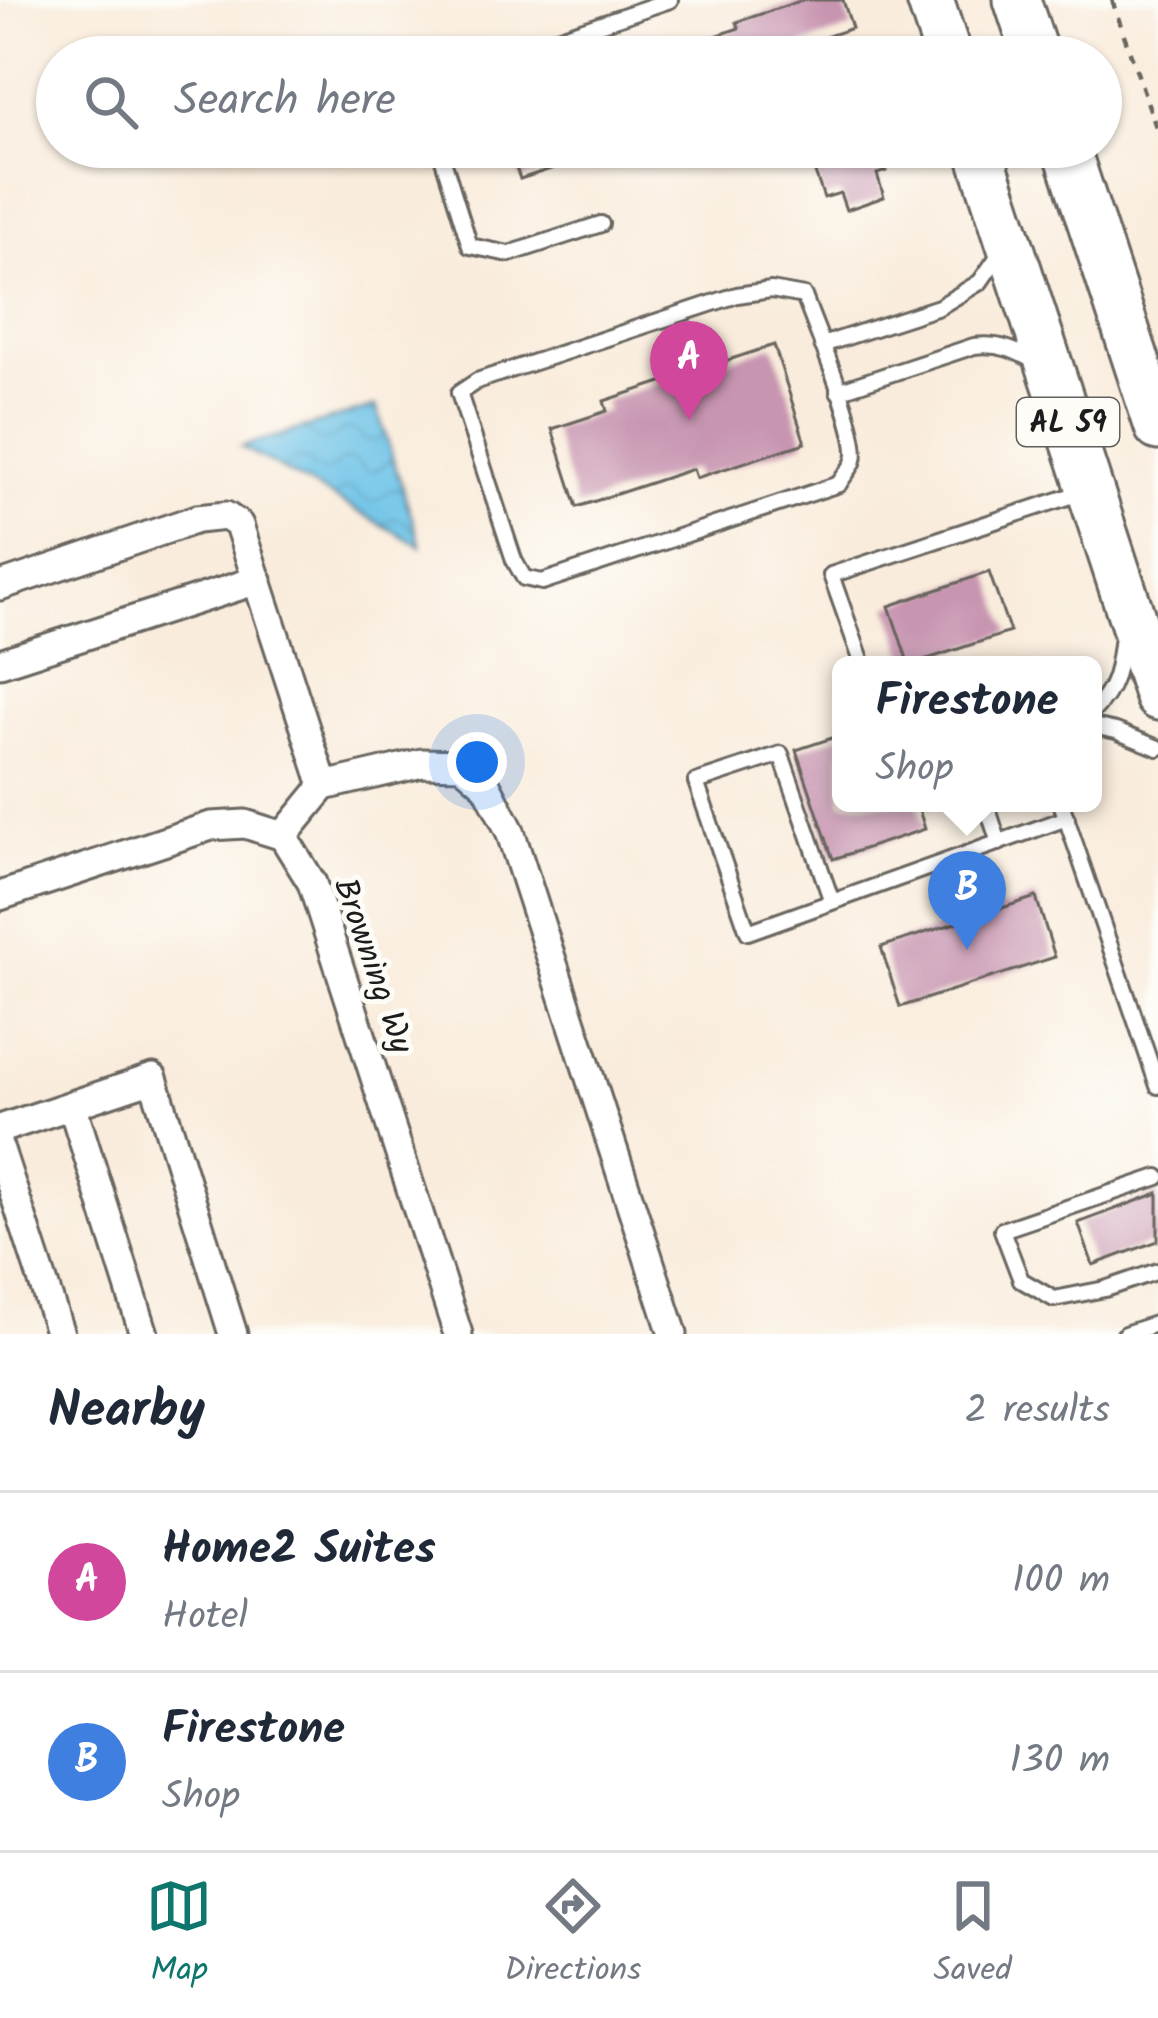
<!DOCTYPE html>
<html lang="en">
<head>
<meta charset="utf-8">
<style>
  :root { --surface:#fff; --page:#f6f6f7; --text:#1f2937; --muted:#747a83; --line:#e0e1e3; --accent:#0f766e }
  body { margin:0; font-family:Kalam,sans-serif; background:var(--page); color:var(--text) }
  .you { position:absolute; left:477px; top:762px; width:42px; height:42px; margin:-30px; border:9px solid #fff; border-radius:50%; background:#1a73e8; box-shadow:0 0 0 18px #1a73e833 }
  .badge { display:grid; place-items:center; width:78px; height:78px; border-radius:50%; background:var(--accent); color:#fff; font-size:39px; font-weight:700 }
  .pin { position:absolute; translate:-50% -99px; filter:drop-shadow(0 3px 6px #0008) }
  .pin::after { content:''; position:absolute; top:63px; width:42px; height:36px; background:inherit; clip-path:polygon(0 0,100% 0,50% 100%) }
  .popup { position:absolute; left:832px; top:656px; width:270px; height:156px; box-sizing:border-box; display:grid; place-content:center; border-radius:18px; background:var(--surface); filter:drop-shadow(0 3px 9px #0005); font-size:39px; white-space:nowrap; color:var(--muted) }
  .popup b { font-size:45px; color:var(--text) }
  .popup::after { content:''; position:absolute; left:50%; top:100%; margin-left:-24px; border:24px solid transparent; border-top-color:var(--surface) }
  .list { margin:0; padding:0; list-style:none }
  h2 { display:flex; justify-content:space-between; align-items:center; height:156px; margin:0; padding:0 48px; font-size:51px }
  h2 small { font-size:39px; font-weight:400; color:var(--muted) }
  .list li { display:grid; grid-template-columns:78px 1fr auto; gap:36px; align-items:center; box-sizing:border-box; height:180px; padding:0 48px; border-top:3px solid var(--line) }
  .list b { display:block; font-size:45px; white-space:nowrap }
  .list p { margin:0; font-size:39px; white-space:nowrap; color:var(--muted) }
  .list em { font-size:39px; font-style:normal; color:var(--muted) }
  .icon { flex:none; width:66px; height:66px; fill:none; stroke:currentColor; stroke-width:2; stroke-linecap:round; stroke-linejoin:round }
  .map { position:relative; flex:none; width:1158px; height:1334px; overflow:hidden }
  .search { position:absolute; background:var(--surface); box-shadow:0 3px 9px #0004; left:36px; right:36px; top:36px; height:132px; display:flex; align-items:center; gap:30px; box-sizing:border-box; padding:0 42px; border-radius:66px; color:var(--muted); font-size:45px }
  .sheet { height:516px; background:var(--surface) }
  nav { display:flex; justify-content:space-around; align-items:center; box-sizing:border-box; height:168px; border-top:3px solid var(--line); background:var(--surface); font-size:33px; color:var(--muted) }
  nav a { display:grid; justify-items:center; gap:6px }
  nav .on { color:var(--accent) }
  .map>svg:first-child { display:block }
  .water { fill:url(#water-waves); stroke:#426e82; stroke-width:3 }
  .building { fill:#c895b1 }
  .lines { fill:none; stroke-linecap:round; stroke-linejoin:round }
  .lane-casing { stroke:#69655f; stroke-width:20 }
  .street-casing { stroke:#69655f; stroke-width:33 }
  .primary-casing { stroke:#69655f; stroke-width:51 }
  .path { stroke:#69655f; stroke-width:4.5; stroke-dasharray:9 9; stroke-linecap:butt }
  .lane { stroke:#fff; stroke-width:14 }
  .street { stroke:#fff; stroke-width:27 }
  .primary { stroke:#fff; stroke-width:45 }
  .labels { text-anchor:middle; stroke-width:10; stroke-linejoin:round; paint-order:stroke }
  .shield { fill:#fdfcf7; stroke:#605f5e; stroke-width:3 }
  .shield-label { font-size:30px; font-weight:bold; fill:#1c1c1c }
  .street-label { font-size:33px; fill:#1c1c1c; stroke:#fdfcf7 }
</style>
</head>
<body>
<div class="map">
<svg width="1158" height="1334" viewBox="0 0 1158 1334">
  <defs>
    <pattern id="water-waves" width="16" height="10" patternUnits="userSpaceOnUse" patternTransform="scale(3)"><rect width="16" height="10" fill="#69c1e7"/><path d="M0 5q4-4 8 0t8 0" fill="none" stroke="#5aa5c6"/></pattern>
  </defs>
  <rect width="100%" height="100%" fill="#fdfcf7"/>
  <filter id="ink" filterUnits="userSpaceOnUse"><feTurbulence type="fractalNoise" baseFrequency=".00833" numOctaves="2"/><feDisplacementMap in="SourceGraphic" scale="24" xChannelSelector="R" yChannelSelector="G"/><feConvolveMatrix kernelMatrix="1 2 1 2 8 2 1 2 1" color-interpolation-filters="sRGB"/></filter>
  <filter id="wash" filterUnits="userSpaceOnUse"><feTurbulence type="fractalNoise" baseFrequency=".004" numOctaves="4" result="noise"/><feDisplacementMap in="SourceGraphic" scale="48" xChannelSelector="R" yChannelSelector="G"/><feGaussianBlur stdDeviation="2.7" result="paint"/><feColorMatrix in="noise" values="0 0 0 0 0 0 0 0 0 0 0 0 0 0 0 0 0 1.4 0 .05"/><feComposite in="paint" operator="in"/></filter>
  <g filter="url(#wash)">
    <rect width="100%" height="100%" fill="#f9ecdc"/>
    <g class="water">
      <path d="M722 337 728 353 683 368 677 351Z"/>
      <path d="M376 406 421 546 241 447Z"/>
    </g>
    <g id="blocks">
      <g class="building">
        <path d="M803 0H843L852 28 766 57H655L739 28 737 22Z"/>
        <path d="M509 147H614L615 148 520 179Z"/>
        <path d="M873 147H878L886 171 877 174 884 197 846 210 840 193 824 198 813 167Z"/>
        <path d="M774 345 805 443 696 478 693 469 577 507 552 429 607 411 604 401Z"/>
        <path d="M989 572 1010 632 909 665 889 606Z"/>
        <path d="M841 735V803H917L925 829 833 859 796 750Z"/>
        <path d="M1036 897 1055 957 900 1007 881 947Z"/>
        <path d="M1158 1193V1241L1093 1265 1078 1223Z"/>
      </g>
    </g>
  </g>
  <g filter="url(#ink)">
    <use href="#blocks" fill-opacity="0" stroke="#69655f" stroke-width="3"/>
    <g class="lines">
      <g class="lane-casing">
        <g id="lane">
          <path d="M501 57 670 0"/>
          <path d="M439 147 470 246 509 254 601 224"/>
          <path d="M771 290 804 296C814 325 862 436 854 460 852 468 843 476 839 484L542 582 524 578 514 560 459 393 477 381 737 295Z"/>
          <path d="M822 345 939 307 980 282 1003 249"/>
          <path d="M838 391 974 346C999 343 1016 350 1037 363"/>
          <path d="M862 662 831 575 1086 491"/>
          <path d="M1093 711C1117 687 1118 668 1122 636"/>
          <path d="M1093 726 1116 731 1158 748"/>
          <path d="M986 803 999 843"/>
          <path d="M1061 803 1158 1086"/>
          <path d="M832 902 781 754 696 782 748 932 1067 818"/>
          <path d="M1158 1177 1002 1230 1021 1280 1054 1299 1105 1289 1158 1271"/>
          <path d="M1125 1334 1158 1323"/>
        </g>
      </g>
      <g class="street-casing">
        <g id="street">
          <path d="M0 586 197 519 226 516 239 525 324 786 283 836"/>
          <path d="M0 663 258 580"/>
          <path d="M324 786 422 763 462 764 487 786 510 831 673 1334"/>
          <path d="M0 896 211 826 245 824 283 836 312 883 458 1334"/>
          <path d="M72 1105 144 1334"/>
          <path d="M0 1129 153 1078 233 1334"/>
          <path d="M0 1150 60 1334"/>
        </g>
      </g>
      <g class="primary-casing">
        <g id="primary">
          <path d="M930 0 949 57"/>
          <path d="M1017 0 1036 57"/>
          <path d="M978 147 1158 697"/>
          <path d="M1066 147 1158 427"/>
        </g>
      </g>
      <path class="path" d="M1112 0 1158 133"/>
      <use href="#lane" class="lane"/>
      <use href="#street" class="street"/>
      <use href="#primary" class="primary"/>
    </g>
  </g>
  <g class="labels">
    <rect class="shield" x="1017" y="398" width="102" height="48" rx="9"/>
    <g class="shield-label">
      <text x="1068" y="432">AL 59</text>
    </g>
    <g class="street-label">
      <text transform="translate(375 965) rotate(71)" y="12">Browning Wy</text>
    </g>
  </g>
</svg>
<div class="you"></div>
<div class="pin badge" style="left:689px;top:420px;background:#d1479c">A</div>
<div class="pin badge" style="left:967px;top:950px;background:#3f7fe0">B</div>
<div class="popup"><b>Firestone</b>Shop</div>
<div class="search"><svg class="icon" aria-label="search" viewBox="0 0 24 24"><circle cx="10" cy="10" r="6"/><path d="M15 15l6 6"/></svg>Search here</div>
</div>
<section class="sheet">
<h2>Nearby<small>2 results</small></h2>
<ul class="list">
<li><span class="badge" style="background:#d1479c">A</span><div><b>Home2 Suites</b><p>Hotel</p></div><em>100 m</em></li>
<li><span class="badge" style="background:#3f7fe0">B</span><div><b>Firestone</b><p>Shop</p></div><em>130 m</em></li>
</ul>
</section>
<nav>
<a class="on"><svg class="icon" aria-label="map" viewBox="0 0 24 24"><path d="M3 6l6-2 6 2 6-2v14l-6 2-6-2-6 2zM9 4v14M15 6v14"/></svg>Map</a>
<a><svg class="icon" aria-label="directions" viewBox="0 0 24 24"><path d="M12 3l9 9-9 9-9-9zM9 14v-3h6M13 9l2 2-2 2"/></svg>Directions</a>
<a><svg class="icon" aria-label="saved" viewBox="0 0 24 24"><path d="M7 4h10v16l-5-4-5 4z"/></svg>Saved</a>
</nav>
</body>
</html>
